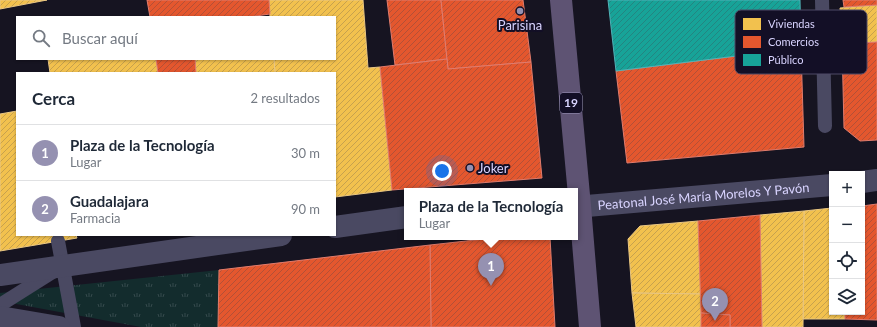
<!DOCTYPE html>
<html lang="es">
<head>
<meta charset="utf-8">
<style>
  :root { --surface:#fff; --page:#f2f2f3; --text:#1f2937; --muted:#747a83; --line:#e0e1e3; --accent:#9591b1 }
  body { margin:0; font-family:Lato,sans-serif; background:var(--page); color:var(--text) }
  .controls { position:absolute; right:12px; bottom:12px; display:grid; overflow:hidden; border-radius:0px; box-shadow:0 1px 3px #0004 }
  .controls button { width:36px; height:36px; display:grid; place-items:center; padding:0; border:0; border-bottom:1px solid var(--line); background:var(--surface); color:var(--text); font:20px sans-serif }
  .you { position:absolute; left:442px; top:171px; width:14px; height:14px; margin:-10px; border:3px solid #fff; border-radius:50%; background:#1a73e8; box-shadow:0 0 0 6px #1a73e833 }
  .badge { display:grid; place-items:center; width:26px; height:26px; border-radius:50%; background:var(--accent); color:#fff; font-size:13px; font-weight:700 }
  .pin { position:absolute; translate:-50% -33px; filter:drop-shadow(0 1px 2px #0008) }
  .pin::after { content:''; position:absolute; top:21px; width:14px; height:12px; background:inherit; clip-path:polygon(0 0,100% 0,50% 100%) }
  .popup { position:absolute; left:404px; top:188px; width:174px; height:52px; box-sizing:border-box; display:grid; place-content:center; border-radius:0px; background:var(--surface); filter:drop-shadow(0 1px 3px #0005); font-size:13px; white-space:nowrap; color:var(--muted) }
  .popup b { font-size:15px; color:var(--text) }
  .popup::after { content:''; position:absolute; left:50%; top:100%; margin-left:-8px; border:8px solid transparent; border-top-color:var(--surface) }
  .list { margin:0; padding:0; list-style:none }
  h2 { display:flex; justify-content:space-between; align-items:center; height:52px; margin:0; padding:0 16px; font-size:17px }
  h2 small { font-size:13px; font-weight:400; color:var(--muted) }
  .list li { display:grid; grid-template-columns:26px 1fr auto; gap:12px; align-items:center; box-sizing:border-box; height:56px; padding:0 16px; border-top:1px solid var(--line) }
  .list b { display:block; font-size:15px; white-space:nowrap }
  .list p { margin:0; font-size:13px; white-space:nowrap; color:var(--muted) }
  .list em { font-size:13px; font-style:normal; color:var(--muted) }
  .icon { flex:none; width:22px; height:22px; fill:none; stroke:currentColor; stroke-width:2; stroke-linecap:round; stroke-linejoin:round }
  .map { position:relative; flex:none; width:877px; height:327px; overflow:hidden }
  .search { position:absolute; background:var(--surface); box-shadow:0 1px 3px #0004; left:16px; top:16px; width:320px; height:44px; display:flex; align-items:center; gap:10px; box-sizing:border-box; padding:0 14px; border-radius:0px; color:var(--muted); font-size:15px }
  .panel { position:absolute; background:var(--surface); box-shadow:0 1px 3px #0004; left:16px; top:72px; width:320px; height:164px; border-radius:0px }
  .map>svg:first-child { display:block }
  .grass { fill:url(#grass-tufts) }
  .homes { fill:url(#homes-hatch); stroke:#eac783 }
  .shops { fill:url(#shops-hatch); stroke:#e17c6d }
  .public { fill:url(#public-hatch); stroke:#51b2b7 }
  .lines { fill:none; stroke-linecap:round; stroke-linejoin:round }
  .lane { stroke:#4a4962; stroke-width:14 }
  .street { stroke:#4a4962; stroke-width:22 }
  .primary { stroke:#5e5373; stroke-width:22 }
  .poi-dot { fill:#9591b1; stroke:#130f26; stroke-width:1.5 }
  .labels { text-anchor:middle; stroke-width:4; stroke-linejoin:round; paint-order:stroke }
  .shield { fill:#130f26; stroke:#9e99be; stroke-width:1 }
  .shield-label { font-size:12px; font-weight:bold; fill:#d9d4ff }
  .poi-label { font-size:13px; fill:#d9d4ff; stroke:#130f26 }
  .street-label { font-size:13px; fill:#d9d4ff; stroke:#130f26 }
  .key { fill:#130f26; stroke:#4e4a67; stroke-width:1 }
  .key-label { font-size:11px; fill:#d9d4ff }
</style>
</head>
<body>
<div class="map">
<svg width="877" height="327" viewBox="0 0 877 327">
  <defs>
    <pattern id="grass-tufts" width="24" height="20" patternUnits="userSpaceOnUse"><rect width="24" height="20" fill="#132c2d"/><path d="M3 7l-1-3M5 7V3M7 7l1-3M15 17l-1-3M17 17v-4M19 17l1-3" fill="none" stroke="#354a4c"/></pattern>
    <pattern id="homes-hatch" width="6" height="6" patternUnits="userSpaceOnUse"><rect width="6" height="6" fill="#f2c14e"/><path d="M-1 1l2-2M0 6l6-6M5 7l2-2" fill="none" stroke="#c6a14e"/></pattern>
    <pattern id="shops-hatch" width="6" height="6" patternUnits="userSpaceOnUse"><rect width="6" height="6" fill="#e4572e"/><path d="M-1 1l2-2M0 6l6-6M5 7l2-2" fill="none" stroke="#b35037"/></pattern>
    <pattern id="public-hatch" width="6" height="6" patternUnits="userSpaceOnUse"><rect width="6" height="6" fill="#17a398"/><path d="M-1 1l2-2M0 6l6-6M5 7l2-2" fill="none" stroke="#248581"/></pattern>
  </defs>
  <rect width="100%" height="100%" fill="#161421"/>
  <path class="grass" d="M219 270 218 327H141L0 301V293Z"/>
  <g class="homes">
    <path d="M0 0H47L0 9Z"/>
    <path d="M269 0H363L368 68 380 67 392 190 335 197V73H275L274 59H335V17H270Z"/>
    <path d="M877 5V42L842 44 840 8Z"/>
    <path d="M48 59H156L158 73H50Z"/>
    <path d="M195 59H274L275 73H196Z"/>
    <path d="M17 111V235H76L77 238 0 251V114Z"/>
    <path d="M832 208V312H845V319H803L804 211Z"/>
    <path d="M804 211 803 327H762L760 215Z"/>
    <path d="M698 221 701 294 632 293 628 239 640 226Z"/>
    <path d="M632 293 701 294V327H636Z"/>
  </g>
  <g class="shops">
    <path d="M147 0H269L270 14 249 17H150Z"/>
    <path d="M387 0H441L447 59 395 65Z"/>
    <path d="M441 0H523L531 62 448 69Z"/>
    <path d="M843 0H877V5L844 7Z"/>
    <path d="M877 42V140L860 141 844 128 842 44Z"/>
    <path d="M801 48 804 147 627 163 616 71Z"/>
    <path d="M156 59H195L196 73H158Z"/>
    <path d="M447 59 448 69 531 62 542 178 392 190 380 67Z"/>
    <path d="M877 204V320L845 319V312H862V206Z"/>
    <path d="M760 215 762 327H730V315L701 313 698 221Z"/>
    <path d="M502 237H550L555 327H431L430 245Z"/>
    <path d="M430 245 431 327H218L219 270Z"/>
    <path d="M701 313 730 315V327H701Z"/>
  </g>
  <path class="public" d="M608 0H800L801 48 616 71Z"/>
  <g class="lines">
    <g class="lane">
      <path d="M822 0 825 126"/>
      <path d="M58 241 74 327"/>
      <path d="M0 305 54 271"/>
    </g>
    <g class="street">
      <path d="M862 182 877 180"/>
      <path id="s1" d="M575 207 832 185"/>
      <path d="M335 227 407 217"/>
      <path d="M0 275 281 235"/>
      <path d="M0 317 59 327"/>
    </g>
    <path class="primary" d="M561 0 580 206 590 327"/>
  </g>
  <g class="poi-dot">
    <circle cx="520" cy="11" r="4"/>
    <circle cx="470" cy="168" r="4"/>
  </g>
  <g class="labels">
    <rect class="shield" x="560" y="93" width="22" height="20" rx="3"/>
    <g class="shield-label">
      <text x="571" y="107">19</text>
    </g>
    <g class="poi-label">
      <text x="520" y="30">Parisina</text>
      <text x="478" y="173" text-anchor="start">Joker</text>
    </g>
    <g class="street-label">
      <text dy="5" stroke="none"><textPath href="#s1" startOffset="129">Peatonal José María Morelos Y Pavón</textPath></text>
    </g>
  </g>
  <rect x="735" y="10" width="132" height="64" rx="6" class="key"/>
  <rect x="743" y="18" width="18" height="12" fill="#f2c14e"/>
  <rect x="743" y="36" width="18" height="12" fill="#e4572e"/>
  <rect x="743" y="54" width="18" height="12" fill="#17a398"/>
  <g class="key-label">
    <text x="768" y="28">Viviendas</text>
    <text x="768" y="46">Comercios</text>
    <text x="768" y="64">Público</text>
  </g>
</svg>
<div class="controls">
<button>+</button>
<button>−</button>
<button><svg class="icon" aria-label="locate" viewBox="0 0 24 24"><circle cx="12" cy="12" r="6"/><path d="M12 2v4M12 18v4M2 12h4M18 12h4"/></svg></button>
<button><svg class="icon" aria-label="layers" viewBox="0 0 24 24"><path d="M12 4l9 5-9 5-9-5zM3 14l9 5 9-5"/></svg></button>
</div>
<div class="you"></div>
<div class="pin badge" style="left:491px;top:286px">1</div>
<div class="popup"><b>Plaza de la Tecnología</b>Lugar</div>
<div class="pin badge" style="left:715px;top:321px">2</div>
<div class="search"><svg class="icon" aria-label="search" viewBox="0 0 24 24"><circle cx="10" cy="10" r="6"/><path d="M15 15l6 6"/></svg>Buscar aquí</div>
<section class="panel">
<h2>Cerca<small>2 resultados</small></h2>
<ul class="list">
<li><span class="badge">1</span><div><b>Plaza de la Tecnología</b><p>Lugar</p></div><em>30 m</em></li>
<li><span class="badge">2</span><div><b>Guadalajara</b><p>Farmacia</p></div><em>90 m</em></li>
</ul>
</section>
</div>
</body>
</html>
